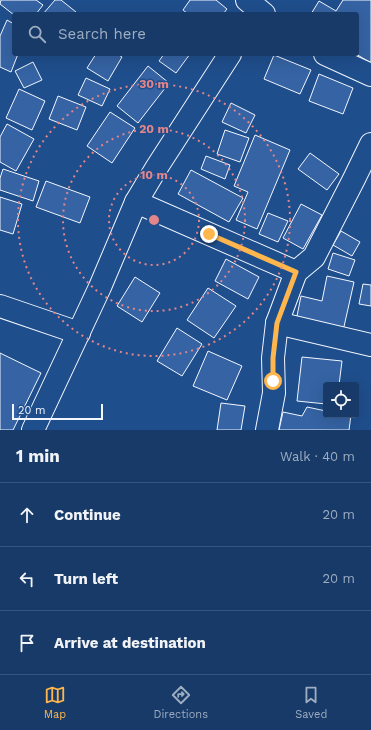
<!DOCTYPE html>
<html lang="en">
<head>
<meta charset="utf-8">
<style>
  :root { --surface:#173a69; --page:#20416f; --text:#f1f3f6; --muted:#9eadc0; --line:#36547d; --accent:#ffb74d }
  body { margin:0; font-family:"Work Sans",sans-serif; background:var(--page); color:var(--text) }
  .controls { position:absolute; right:12px; bottom:12px; display:grid; overflow:hidden; border-radius:4px; box-shadow:0 4px 16px #0002 }
  .controls button { width:36px; height:36px; display:grid; place-items:center; padding:0; border:0; border-bottom:1px solid var(--line); background:var(--surface); color:var(--text); font:20px sans-serif }
  .scale { position:absolute; left:12px; bottom:10px; width:91px; box-sizing:border-box; padding-left:4px; border:2px solid #f2f6ff; border-top:0; font-size:11px; line-height:14px; white-space:nowrap; color:#f2f6ff; -webkit-text-stroke:3px #1f4e8c; paint-order:stroke }
  .stop { position:absolute; width:12px; height:12px; margin:-9px; border:3px solid #ffb74d; border-radius:50%; background:#fff }
  .stop.end { background:#ffb74d; border-color:#fff; box-shadow:0 1px 4px #0008 }
  .list { margin:0; padding:0; list-style:none }
  h2 { display:flex; justify-content:space-between; align-items:center; height:52px; margin:0; padding:0 16px; font-size:17px }
  h2 small { font-size:13px; font-weight:400; color:var(--muted) }
  .list li { display:grid; grid-template-columns:26px 1fr auto; gap:12px; align-items:center; box-sizing:border-box; height:64px; padding:0 16px; border-top:1px solid var(--line) }
  .list b { display:block; font-size:15px; white-space:nowrap }
  .list em { font-size:13px; font-style:normal; color:var(--muted) }
  .icon { flex:none; width:22px; height:22px; fill:none; stroke:currentColor; stroke-width:2; stroke-linecap:round; stroke-linejoin:round }
  .map { position:relative; flex:none; width:371px; height:430px; overflow:hidden }
  .search { position:absolute; background:var(--surface); box-shadow:0 4px 16px #0002; left:12px; right:12px; top:12px; height:44px; display:flex; align-items:center; gap:10px; box-sizing:border-box; padding:0 14px; border-radius:4px; color:var(--muted); font-size:15px }
  .sheet { height:244px; background:var(--surface) }
  nav { display:flex; justify-content:space-around; align-items:center; box-sizing:border-box; height:56px; border-top:1px solid var(--line); background:var(--surface); font-size:11px; color:var(--muted) }
  nav a { display:grid; justify-items:center; gap:2px }
  nav .on { color:var(--accent) }
  .map>svg:first-child { display:block }
  .building { fill:#3563a3; stroke:#f2f6ff }
  .lines { fill:none; stroke-linecap:round; stroke-linejoin:round }
  .minor-casing { stroke:#f2f6ff; stroke-width:24 }
  .minor { stroke:#1f4e8c; stroke-width:22 }
  .route { stroke:#ffb74d; stroke-width:5 }
  .ring { fill:none; stroke:#e38589; stroke-width:2; stroke-dasharray:2 4 }
  .centre { fill:#e38589; stroke:#1f4e8c; stroke-width:2 }
  .ring-label { font-size:12px; text-anchor:middle; font-weight:bold; fill:#e38589; stroke:#1f4e8c; stroke-width:3; stroke-linejoin:round; paint-order:stroke }
</style>
</head>
<body>
<div class="map">
<svg width="371" height="430" viewBox="0 0 371 430">
  <rect width="100%" height="100%" fill="#1f4e8c"/>
  <g class="building">
    <path d="M1 0H36L43 5 36 14 14 15 0 4Z"/>
    <path d="M55 0H61L76 12 74 14H43Z"/>
    <path d="M190 0H216L227 9 223 14H188L183 10Z"/>
    <path d="M343 0H371V63L356 54H357V14H311L319 1 336 11Z"/>
    <path d="M7 20 14 24V54H18L11 72 0 67V36Z"/>
    <path d="M96 54H117L122 57 108 81 87 68Z"/>
    <path d="M164 54H190L176 73 159 61Z"/>
    <path d="M274 55 311 70 300 94 264 79Z"/>
    <path d="M33 62 42 80 24 88 15 71Z"/>
    <path d="M148 66 169 83 138 123 117 106Z"/>
    <path d="M319 74 353 88 343 114 309 101Z"/>
    <path d="M86 78 110 89 102 106 78 95Z"/>
    <path d="M19 89 45 101 32 130 6 118Z"/>
    <path d="M58 96 86 107 77 130 49 119Z"/>
    <path d="M231 103 255 115 246 133 222 122Z"/>
    <path d="M110 112 135 128 112 163 87 146Z"/>
    <path d="M7 124 34 139 16 171 0 162V137Z"/>
    <path d="M225 130 249 138 240 162 217 154Z"/>
    <path d="M255 135 290 150 257 229 236 220 248 192 234 186Z"/>
    <path d="M310 153 339 174 327 190 298 169Z"/>
    <path d="M206 156 230 165 225 179 201 169Z"/>
    <path d="M3 169 39 181 33 201 0 190V178Z"/>
    <path d="M191 170 243 198 229 222 178 194Z"/>
    <path d="M46 181 90 197 80 223 36 207Z"/>
    <path d="M0 197 22 204 13 234 0 230Z"/>
    <path d="M301 204 322 215 303 249 283 238Z"/>
    <path d="M268 213 288 221 278 242 259 234Z"/>
    <path d="M341 231 360 242 352 256 333 245Z"/>
    <path d="M333 253 355 260 349 276 328 269Z"/>
    <path d="M226 259 259 277 248 299 215 281Z"/>
    <path d="M327 276 354 282 343 331 296 321 301 296 322 301Z"/>
    <path d="M135 277 160 293 142 322 117 306Z"/>
    <path d="M363 284 371 285V306L359 304Z"/>
    <path d="M208 288 236 306 214 338 187 320Z"/>
    <path d="M177 328 202 344 182 376 157 361Z"/>
    <path d="M208 351 242 366 227 400 193 386Z"/>
    <path d="M0 353 41 373 13 430H0Z"/>
    <path d="M302 357 342 361 339 385H326V404L297 401Z"/>
    <path d="M221 403 245 406 241 430H217Z"/>
    <path d="M307 407 326 411V415H351L349 430H279L283 412 302 416Z"/>
  </g>
  <g class="lines">
    <g class="minor-casing">
      <g id="minor">
        <path d="M247 0 264 14"/>
        <path d="M325 54 371 75"/>
        <path d="M136 202 296 272 277 323 273 358 274 393 267 430"/>
        <path d="M296 272 314 257 354 179 371 144"/>
        <path d="M0 306 79 333"/>
        <path d="M277 323 371 345"/>
        <path d="M33 430 100 287 136 202 157 167 230 54"/>
      </g>
    </g>
    <use href="#minor" class="minor"/>
  </g>
  <g class="lines">
    <path class="route" d="M209 234 296 272 277 323 273 358V381"/>
  </g>
  <g class="ring">
    <circle cx="154" cy="220" r="45"/>
    <circle cx="154" cy="220" r="91"/>
    <circle cx="154" cy="220" r="136"/>
  </g>
  <circle cx="154" cy="220" r="6" class="centre"/>
  <g class="ring-label">
    <text x="154" y="88">30 m</text>
    <text x="154" y="133">20 m</text>
    <text x="154" y="179">10 m</text>
  </g>
</svg>
<div class="controls">
<button><svg class="icon" aria-label="locate" viewBox="0 0 24 24"><circle cx="12" cy="12" r="6"/><path d="M12 2v4M12 18v4M2 12h4M18 12h4"/></svg></button>
</div>
<div class="scale">20 m</div>
<div class="stop" style="left:273px;top:381px"></div>
<div class="stop end" style="left:209px;top:234px"></div>
<div class="search"><svg class="icon" aria-label="search" viewBox="0 0 24 24"><circle cx="10" cy="10" r="6"/><path d="M15 15l6 6"/></svg>Search here</div>
</div>
<section class="sheet">
<h2>1 min<small>Walk · 40 m</small></h2>
<ul class="list">
<li><svg class="icon" aria-label="ahead" viewBox="0 0 24 24"><path d="M12 20V5M6 11l6-6 6 6"/></svg><div><b>Continue</b></div><em>20 m</em></li>
<li><svg class="icon" aria-label="left" viewBox="0 0 24 24"><path d="M17 20v-9H6M10 6l-5 5 5 5"/></svg><div><b>Turn left</b></div><em>20 m</em></li>
<li><svg class="icon" aria-label="arrive" viewBox="0 0 24 24"><path d="M6 21V4h12l-3 4 3 4H6"/></svg><div><b>Arrive at destination</b></div></li>
</ul>
</section>
<nav>
<a class="on"><svg class="icon" aria-label="map" viewBox="0 0 24 24"><path d="M3 6l6-2 6 2 6-2v14l-6 2-6-2-6 2zM9 4v14M15 6v14"/></svg>Map</a>
<a><svg class="icon" aria-label="directions" viewBox="0 0 24 24"><path d="M12 3l9 9-9 9-9-9zM9 14v-3h6M13 9l2 2-2 2"/></svg>Directions</a>
<a><svg class="icon" aria-label="saved" viewBox="0 0 24 24"><path d="M7 4h10v16l-5-4-5 4z"/></svg>Saved</a>
</nav>
</body>
</html>
